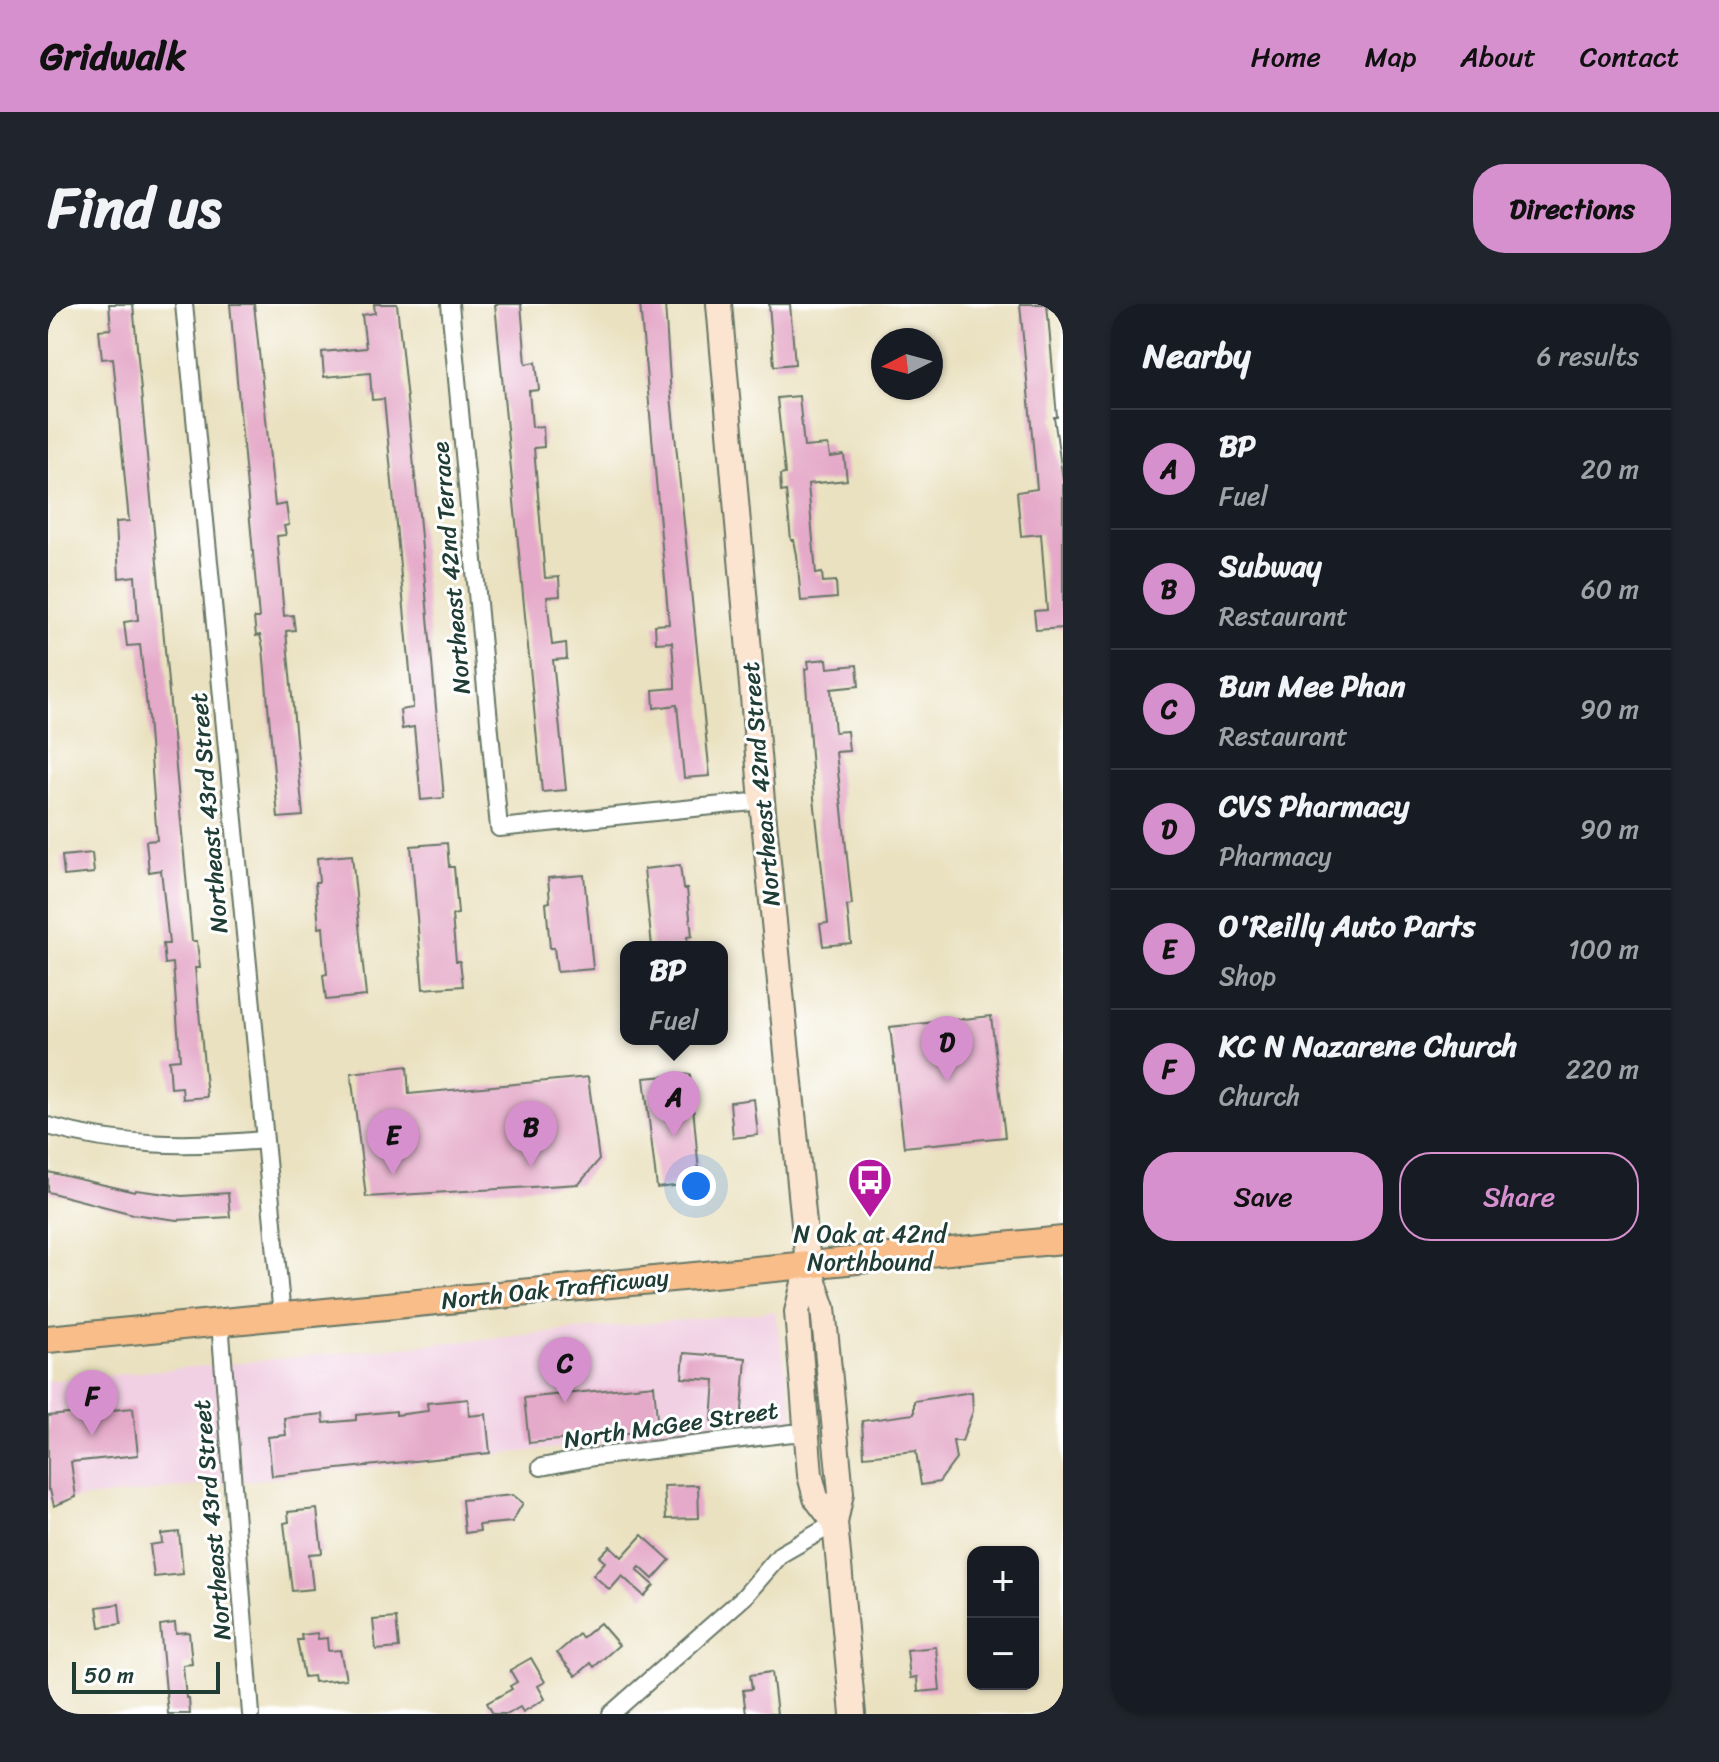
<!DOCTYPE html>
<html lang="en">
<head>
<meta charset="utf-8">
<style>
  :root { --surface:#171b24; --page:#20242c; --text:#f1f3f6; --muted:#9ea1a6; --line:#363941; --accent:#d690ce }
  body { margin:0; font-family:Sriracha,sans-serif; background:var(--page); color:var(--text) }
  .controls { position:absolute; right:24px; bottom:24px; display:grid; overflow:hidden; border-radius:16px; box-shadow:0 2px 6px #0004 }
  .controls button { width:72px; height:72px; display:grid; place-items:center; padding:0; border:0; border-bottom:2px solid var(--line); background:var(--surface); color:var(--text); font:40px sans-serif }
  .compass { position:absolute; left:823px; top:24px; width:72px; height:72px; border-radius:50%; background:var(--surface); box-shadow:0 2px 6px #0004; rotate:264deg }
  .scale { position:absolute; left:24px; bottom:20px; width:148px; box-sizing:border-box; padding-left:8px; border:4px solid #1f3d34; border-top:0; font-size:22px; line-height:28px; white-space:nowrap; color:#1f3d34; -webkit-text-stroke:6px #fff; paint-order:stroke }
  .you { position:absolute; left:648px; top:882px; width:28px; height:28px; margin:-20px; border:6px solid #fff; border-radius:50%; background:#1a73e8; box-shadow:0 0 0 12px #1a73e833 }
  .badge { display:grid; place-items:center; width:52px; height:52px; border-radius:50%; background:var(--accent); color:#111; font-size:26px; font-weight:700 }
  .pin { position:absolute; translate:-50% -66px; filter:drop-shadow(0 2px 4px #0008) }
  .pin::after { content:''; position:absolute; top:42px; width:28px; height:24px; background:inherit; clip-path:polygon(0 0,100% 0,50% 100%) }
  .popup { position:absolute; left:572px; top:637px; width:108px; height:104px; box-sizing:border-box; display:grid; place-content:center; border-radius:16px; background:var(--surface); filter:drop-shadow(0 2px 6px #0005); font-size:26px; white-space:nowrap; color:var(--muted) }
  .popup b { font-size:30px; color:var(--text) }
  .popup::after { content:''; position:absolute; left:50%; top:100%; margin-left:-16px; border:16px solid transparent; border-top-color:var(--surface) }
  .list { margin:0; padding:0; list-style:none }
  h2 { display:flex; justify-content:space-between; align-items:center; height:104px; margin:0; padding:0 32px; font-size:34px }
  h2 small { font-size:26px; font-weight:400; color:var(--muted) }
  .list li { display:grid; grid-template-columns:52px 1fr auto; gap:24px; align-items:center; box-sizing:border-box; height:120px; padding:0 32px; border-top:2px solid var(--line) }
  .list b { display:block; font-size:30px; white-space:nowrap }
  .list p { margin:0; font-size:26px; white-space:nowrap; color:var(--muted) }
  .list em { font-size:26px; font-style:normal; color:var(--muted) }
  .actions { display:flex; gap:16px; padding:24px 32px }
  .actions a { flex:1; padding:18px 0; border:2px solid var(--accent); border-radius:32px; text-align:center; font-size:28px; color:var(--accent) }
  .actions .main { background:var(--accent); color:#111 }
  .map { position:relative; flex:none; width:1015px; height:1410px; overflow:hidden; border-radius:32px }
  header { display:flex; align-items:center; gap:48px; box-sizing:border-box; height:112px; padding:0 40px; background:var(--accent); color:#111 }
  header strong { font-size:38px }
  nav { display:flex; gap:44px; margin-inline-start:auto; font-size:28px }
  .intro { display:flex; align-items:center; justify-content:space-between; box-sizing:border-box; height:192px; padding:0 48px }
  h1 { margin:0; font-size:56px }
  .button { padding:20px 36px; border-radius:32px; background:var(--accent); color:#111; font-size:28px; font-weight:700 }
  main { display:flex; gap:48px; padding:0 48px }
  aside { flex:1; background:var(--surface); border-radius:32px; box-shadow:0 2px 6px #0004 }
  .map>svg:first-child { display:block }
  .built { fill:#f1d0e3 }
  .building { fill:#e5aac9 }
  .lines { fill:none; stroke-linecap:round; stroke-linejoin:round }
  .minor-casing { stroke:#667665; stroke-width:20 }
  .secondary-casing { stroke:#667665; stroke-width:28 }
  .primary-casing { stroke:#667665; stroke-width:30 }
  .minor { stroke:#fff; stroke-width:16 }
  .secondary { stroke:#fce5d0; stroke-width:24 }
  .primary { stroke:#f8bd89; stroke-width:26 }
  .labels { text-anchor:middle; stroke-width:6; stroke-linejoin:round; paint-order:stroke }
  .street-label { font-size:24px; fill:#1f3d34; stroke:#fff }
  .poi-label { font-size:24px; fill:#1f3d34; stroke:#fff }
</style>
</head>
<body>
<header>
<strong>Gridwalk</strong>
<nav><a>Home</a><a>Map</a><a>About</a><a>Contact</a></nav>
</header>
<div class="intro"><h1>Find us</h1><a class="button">Directions</a></div>
<main>
<div class="map">
<svg width="1015" height="1410" viewBox="0 0 1015 1410">
  <rect width="100%" height="100%" fill="#fff"/>
  <filter id="ink" filterUnits="userSpaceOnUse"><feTurbulence type="fractalNoise" baseFrequency=".0125" numOctaves="2"/><feDisplacementMap in="SourceGraphic" scale="16" xChannelSelector="R" yChannelSelector="G"/><feConvolveMatrix kernelMatrix="1 2 1 2 8 2 1 2 1" color-interpolation-filters="sRGB"/></filter>
  <filter id="wash" filterUnits="userSpaceOnUse"><feTurbulence type="fractalNoise" baseFrequency=".006" numOctaves="4" result="noise"/><feDisplacementMap in="SourceGraphic" scale="32" xChannelSelector="R" yChannelSelector="G"/><feGaussianBlur stdDeviation="1.8" result="paint"/><feColorMatrix in="noise" values="0 0 0 0 0 0 0 0 0 0 0 0 0 0 0 0 0 1.4 0 .05"/><feComposite in="paint" operator="in"/></filter>
  <g filter="url(#wash)">
    <rect width="100%" height="100%" fill="#eae1c0"/>
    <path class="built" d="M727 1007 747 1119 0 1198V1077Z"/>
    <g id="blocks">
      <g class="building">
        <path d="M61 0H85L144 637H149L152 664H147L159 793 135 795 134 783 123 784 121 756 132 755 125 659 117 660 115 640H121L113 566 101 568 98 537 109 536 100 413 92 341 79 342 76 318 90 316 87 272 71 274 68 218 81 217 65 54 54 55 51 26 63 25Z"/>
        <path d="M182 0H206L227 202 238 200 241 221 236 222 238 231 229 232 236 312 245 311 247 326 238 327 255 512 230 514 215 344 212 331 208 332 206 314H211Z"/>
        <path d="M326 0H349L371 211 396 494 373 496 366 423 354 425 352 406 365 404V398L336 95 324 96 322 69 276 73 274 48 318 44 314 11 327 9Z"/>
        <path d="M447 0H473L478 60 488 58 491 86 481 87 484 123 495 122 496 143 486 144 497 274 511 273 512 292 499 293 504 341 518 339 519 355 505 356 518 486 494 488Z"/>
        <path d="M592 0H617L623 92 662 472 636 474 629 401 606 404 605 386 627 384V377L624 338 608 339 607 321 621 320Z"/>
        <path d="M721 0H742L747 60 726 62Z"/>
        <path d="M972 0H999L1009 113H1006L1015 176V324L988 326 986 307 999 306 993 230 973 232 969 188 989 185Z"/>
        <path d="M751 92 756 143 780 141 782 153 796 151 799 176 760 180 768 270 774 269 775 278 788 277 789 294 753 297 749 251 746 236H743L738 187 733 188 732 171 737 170 729 94Z"/>
        <path d="M779 355 780 364 809 361 811 382 783 385 787 428 799 427 801 447 788 448 804 601 799 602 803 639 775 642 772 620 780 619 766 494 757 365 761 364 760 357Z"/>
        <path d="M399 539 401 563H406L410 610 404 611 408 657H412L415 682 375 685 363 542Z"/>
        <path d="M44 549 46 569 16 572 14 552Z"/>
        <path d="M304 551 318 692 278 696 275 671 279 670 277 648 275 623 271 624 267 578H271L269 554Z"/>
        <path d="M632 561 635 585H639L644 632 639 633 640 643H604L596 565Z"/>
        <path d="M536 571 545 665 509 668 506 644H502L498 599 502 598 500 574Z"/>
        <path d="M943 712 957 833 856 843 842 723Z"/>
        <path d="M359 762 361 790 540 773 551 856 531 880 318 893 303 769Z"/>
        <path d="M642 770 652 879 609 884 596 774Z"/>
        <path d="M706 795 710 831 685 834 682 798Z"/>
        <path d="M0 868 87 888 88 886 134 892 180 889 182 913 129 916 85 910 0 888Z"/>
        <path d="M636 1049 698 1054 693 1119 664 1117 667 1076 634 1074Z"/>
        <path d="M606 1081 610 1126 481 1139 476 1094Z"/>
        <path d="M924 1088 925 1107 914 1137H905L908 1155 891 1178 873 1181 868 1147 816 1152 814 1117 866 1110V1097Z"/>
        <path d="M420 1095 421 1112 438 1110 442 1149 224 1172 220 1133 238 1131 236 1114 275 1110 276 1119 308 1116V1111L348 1107V1111L380 1107 379 1099Z"/>
        <path d="M85 1104 90 1151 23 1158 28 1193 6 1202 2 1186H0V1112Z"/>
        <path d="M650 1181 651 1214 618 1215 616 1182Z"/>
        <path d="M465 1191 475 1199 464 1218 431 1221 432 1227 417 1229 414 1196Z"/>
        <path d="M269 1205 274 1249 261 1250 265 1285 244 1287 236 1219 241 1218 240 1208Z"/>
        <path d="M131 1228 135 1270 106 1273 102 1241 114 1239 113 1230Z"/>
        <path d="M594 1231 622 1256 605 1275 592 1263 589 1266 606 1281 596 1292 574 1272 562 1286 545 1271 557 1258 551 1253 562 1242 574 1253Z"/>
        <path d="M71 1300 73 1320 52 1323 49 1303Z"/>
        <path d="M348 1314 351 1344 328 1346 325 1316Z"/>
        <path d="M127 1319 128 1329 141 1328 144 1360 135 1361 138 1394H141L142 1410H120L112 1321Z"/>
        <path d="M552 1319 571 1341 546 1363 543 1359 528 1372 509 1349 531 1330 534 1334Z"/>
        <path d="M269 1329 270 1335 279 1334 280 1347 292 1346 298 1375 266 1378 265 1372 256 1373 249 1336H254L253 1331Z"/>
        <path d="M888 1343 892 1386 870 1388 869 1373 862 1374 859 1346Z"/>
        <path d="M483 1354 497 1378 490 1382 497 1395 475 1408 472 1403 460 1410H445L439 1399 464 1385 462 1382 469 1378 462 1366Z"/>
        <path d="M724 1368 729 1410H698L695 1386 704 1385 702 1371Z"/>
      </g>
    </g>
  </g>
  <g filter="url(#ink)">
    <use href="#blocks" fill-opacity="0" stroke="#667665" stroke-width="2"/>
    <g class="lines">
      <g class="minor-casing">
        <g id="minor">
          <path d="M136 0 234 1012"/>
          <path d="M402 0 451 524 714 497"/>
          <path d="M0 822C72 843 142 843 216 836"/>
          <path d="M172 1018 203 1410"/>
          <path d="M493 1163 546 1153 744 1129 758 1130"/>
          <path d="M563 1410 696 1293 733 1250 787 1219"/>
        </g>
      </g>
      <g class="secondary-casing">
        <g id="secondary">
          <path d="M671 0 714 497 760 960 775 1004 793 1189 787 1219 805 1410"/>
          <path d="M760 962 749 1008 762 1171 768 1194 787 1219"/>
        </g>
      </g>
      <g class="primary-casing">
        <path id="primary" d="M0 1035 1015 936"/>
      </g>
      <use href="#minor" class="minor"/>
      <use href="#secondary" class="secondary"/>
      <use href="#primary" class="primary"/>
    </g>
  </g>
  <defs>
    <g id="bus-pin" transform="scale(2.3)"><path d="M0 17L-7.5 6A9.5 9.5 0 1 1 7.5 6Z" fill="#b5179e" stroke="#fff"/><path d="M-5-6H5V4H4V6H2V4H-2V6H-4V4H-5ZM-3.5-4V0h7V-4ZM-3.5 1.2v1.5H-2V1.2ZM2 1.2v1.5H3.5V1.2Z" fill="#fff"/></g>
  </defs>
  <g fill-rule="evenodd">
    <use href="#bus-pin" x="822" y="876"/>
  </g>
  <g class="labels">
    <g class="street-label">
      <text transform="translate(403 264) rotate(-95)" y="8">Northeast 42nd Terrace</text>
      <text transform="translate(713 480) rotate(-95)" y="8">Northeast 42nd Street</text>
      <text transform="translate(161 509) rotate(-95)" y="8">Northeast 43rd Street</text>
      <text transform="translate(507 985) rotate(-6)" y="8">North Oak Trafficway</text>
      <text transform="translate(623 1121) rotate(-8)" y="8">North McGee Street</text>
      <text transform="translate(164 1216) rotate(-95)" y="8">Northeast 43rd Street</text>
    </g>
    <g class="poi-label">
      <text x="822" y="938">N Oak at 42nd<tspan x="822" dy="28">Northbound</tspan></text>
    </g>
  </g>
</svg>
<div class="controls">
<button>+</button>
<button>−</button>
</div>
<svg class="compass" viewBox="-18 -18 36 36"><path d="M0-13l5 13h-10z" fill="#e53935"/><path d="M0 13l5-13h-10z" fill="#9ea1a6"/></svg>
<div class="scale">50 m</div>
<div class="you"></div>
<div class="pin badge" style="left:626px;top:833px">A</div>
<div class="popup"><b>BP</b>Fuel</div>
<div class="pin badge" style="left:483px;top:863px">B</div>
<div class="pin badge" style="left:517px;top:1099px">C</div>
<div class="pin badge" style="left:899px;top:778px">D</div>
<div class="pin badge" style="left:345px;top:871px">E</div>
<div class="pin badge" style="left:44px;top:1132px">F</div>
</div>
<aside>
<h2>Nearby<small>6 results</small></h2>
<ul class="list">
<li><span class="badge">A</span><div><b>BP</b><p>Fuel</p></div><em>20 m</em></li>
<li><span class="badge">B</span><div><b>Subway</b><p>Restaurant</p></div><em>60 m</em></li>
<li><span class="badge">C</span><div><b>Bun Mee Phan</b><p>Restaurant</p></div><em>90 m</em></li>
<li><span class="badge">D</span><div><b>CVS Pharmacy</b><p>Pharmacy</p></div><em>90 m</em></li>
<li><span class="badge">E</span><div><b>O'Reilly Auto Parts</b><p>Shop</p></div><em>100 m</em></li>
<li><span class="badge">F</span><div><b>KC N Nazarene Church</b><p>Church</p></div><em>220 m</em></li>
</ul>
<div class="actions"><a class="main">Save</a><a>Share</a></div>
</aside>
</main>
</body>
</html>
